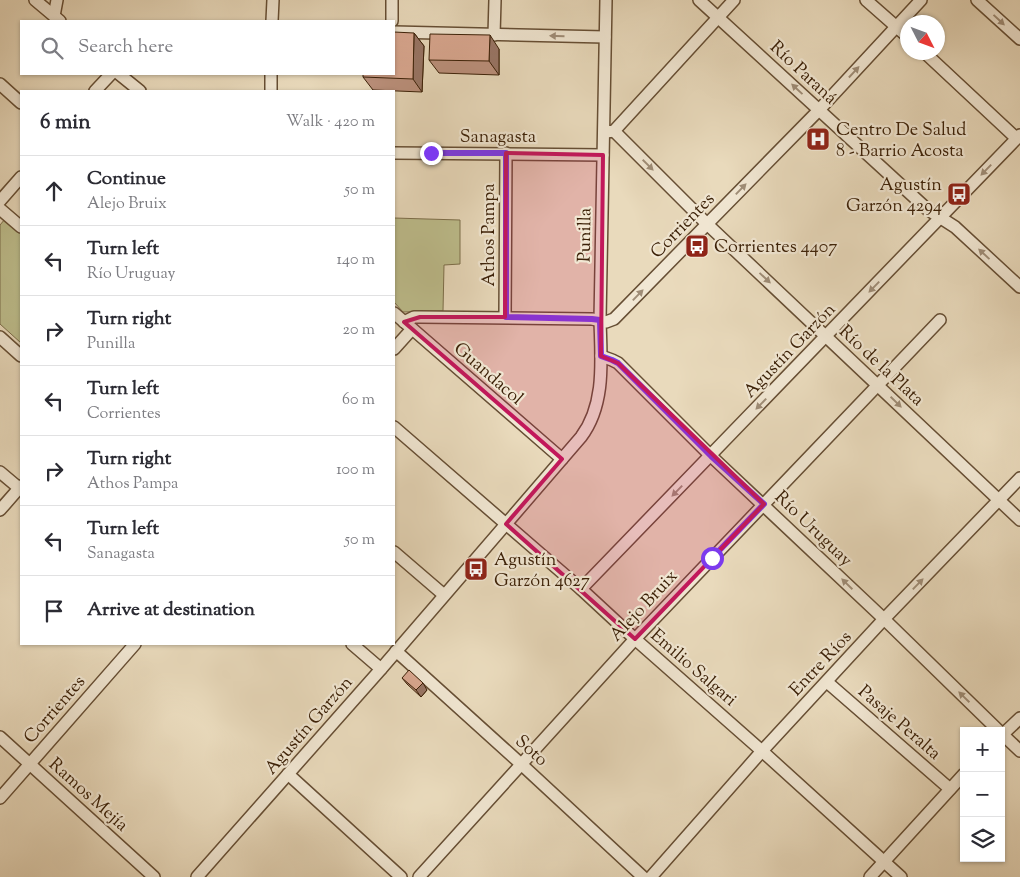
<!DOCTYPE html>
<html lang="en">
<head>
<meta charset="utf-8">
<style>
  :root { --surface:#fff; --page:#f2f2f3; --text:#2b2b33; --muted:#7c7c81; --line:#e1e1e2 }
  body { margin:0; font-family:"Sorts Mill Goudy",serif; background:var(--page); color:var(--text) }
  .controls { position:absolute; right:15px; bottom:15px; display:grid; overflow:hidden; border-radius:0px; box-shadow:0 1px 4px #0004 }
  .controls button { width:45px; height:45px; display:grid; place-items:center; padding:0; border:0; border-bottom:1px solid var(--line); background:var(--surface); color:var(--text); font:25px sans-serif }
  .compass { position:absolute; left:900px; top:15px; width:45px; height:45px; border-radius:50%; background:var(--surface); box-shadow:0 1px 4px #0004; rotate:132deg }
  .stop { position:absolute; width:15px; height:15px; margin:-11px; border:4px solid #7c3aed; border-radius:50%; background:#fff }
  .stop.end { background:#7c3aed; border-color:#fff; box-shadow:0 1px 5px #0008 }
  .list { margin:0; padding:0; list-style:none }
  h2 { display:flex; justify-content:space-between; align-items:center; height:65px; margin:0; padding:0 20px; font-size:21px }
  h2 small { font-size:16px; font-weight:400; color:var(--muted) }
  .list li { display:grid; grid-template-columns:32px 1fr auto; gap:15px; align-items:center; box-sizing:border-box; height:70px; padding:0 20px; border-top:1px solid var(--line) }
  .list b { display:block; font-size:19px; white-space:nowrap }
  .list p { margin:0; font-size:16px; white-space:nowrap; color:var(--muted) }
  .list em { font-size:16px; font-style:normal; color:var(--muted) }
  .icon { flex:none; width:28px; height:28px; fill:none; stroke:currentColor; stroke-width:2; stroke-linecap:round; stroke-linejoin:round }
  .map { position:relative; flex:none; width:1020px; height:877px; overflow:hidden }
  .search { position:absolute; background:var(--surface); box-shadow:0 1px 4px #0004; left:20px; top:20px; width:375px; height:55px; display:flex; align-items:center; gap:12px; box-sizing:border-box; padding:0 18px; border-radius:0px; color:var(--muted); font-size:19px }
  .panel { position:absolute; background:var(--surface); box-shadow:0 1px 4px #0004; left:20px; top:90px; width:375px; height:555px; border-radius:0px }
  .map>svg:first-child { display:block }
  .green { fill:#bdbd8c; stroke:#7c6e4a }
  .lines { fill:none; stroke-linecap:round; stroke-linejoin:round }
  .street-casing { stroke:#664e34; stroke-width:14 }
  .street { stroke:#f1e7d3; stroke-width:11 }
  .wall { fill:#bb907c; stroke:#3b2007 }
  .shaded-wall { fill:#987565; stroke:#3b2007 }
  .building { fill:#d9a790; stroke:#3b2007 }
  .oneway { fill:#9f8d77 }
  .route { stroke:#7c3aed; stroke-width:6 }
  .marked { fill:#c2185b; fill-opacity:0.2; stroke:#c2185b; stroke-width:4; stroke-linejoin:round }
  .labels { text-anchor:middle; stroke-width:4.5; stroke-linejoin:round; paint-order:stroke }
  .street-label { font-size:18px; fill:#3b2007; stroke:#f1e7d3 }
  .poi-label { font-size:18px; fill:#3b2007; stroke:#f1e7d3; text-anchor:start }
</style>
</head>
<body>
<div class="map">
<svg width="1020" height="877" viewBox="0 0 1020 877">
  <rect width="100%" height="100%" fill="#e9dabc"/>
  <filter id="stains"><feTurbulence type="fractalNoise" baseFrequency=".004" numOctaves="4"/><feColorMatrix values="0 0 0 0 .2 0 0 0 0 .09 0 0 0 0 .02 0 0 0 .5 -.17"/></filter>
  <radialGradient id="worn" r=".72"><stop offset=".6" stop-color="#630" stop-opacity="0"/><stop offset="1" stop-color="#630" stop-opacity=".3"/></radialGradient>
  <g class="green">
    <path d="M394 218 460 220V264L444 265 443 311 403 312 394 302Z"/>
    <path d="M5 219 21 233V343L0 324V225Z"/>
  </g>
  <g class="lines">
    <g class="street-casing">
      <g id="street">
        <path d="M35 0 60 21"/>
        <path d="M699 0 927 209 955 227 1020 287"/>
        <path d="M866 0 908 37"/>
        <path d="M977 0 1020 39"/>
        <path d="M54 16 57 0"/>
        <path d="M272 21 273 0"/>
        <path d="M392 21V0"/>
        <path d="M394 32 605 37"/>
        <path d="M494 35 495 0"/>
        <path d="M924 52 1016 138"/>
        <path d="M119 74 140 91"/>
        <path d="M0 84 21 103"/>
        <path d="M95 91 111 74"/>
        <path d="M271 91V74"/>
        <path d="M614 131 707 224 1020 520"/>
        <path d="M606 132 614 131 734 0"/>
        <path d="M394 153 603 155"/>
        <path d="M0 201 21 177"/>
        <path d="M0 209 21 227"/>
        <path d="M394 313 562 459"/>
        <path d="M505 317 506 153"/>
        <path d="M404 322 414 317H420L592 319 606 322 614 319 819 110 921 0"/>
        <path d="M0 337 21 356"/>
        <path d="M394 349 412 329"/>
        <path d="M601 356 612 360 618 363 711 456 884 619 999 731"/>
        <path d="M394 427 581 589 635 639 762 751 901 877"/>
        <path d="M0 472 19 488"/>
        <path d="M0 510 21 486"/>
        <path d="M394 552 444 595"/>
        <path d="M581 589 1020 135"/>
        <path d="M352 644 381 669"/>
        <path d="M396 651 521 764 643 877"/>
        <path d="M827 682 950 789"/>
        <path d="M1001 733 1020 751"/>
        <path d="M1001 736 1020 718"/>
        <path d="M0 737 154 877"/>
        <path d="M288 774 401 877"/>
        <path d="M0 798 135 644"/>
        <path d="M197 877 381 669 581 437C606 404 601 359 600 320L606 0"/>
        <path d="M419 877 635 639 940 320"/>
        <path d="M651 877 762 751 884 619 1020 478"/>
        <path d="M870 877 964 774"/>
      </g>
    </g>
    <use href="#street" class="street"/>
  </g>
  <g class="wall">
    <path d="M414 33 424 46 422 92 373 90 363 77Z"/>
    <path d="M499 49V75L439 73 429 60Z"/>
    <path d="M402 678 427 690 421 697 407 684Z"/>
  </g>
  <g class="shaded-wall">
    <path d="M414 33 424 46 422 92 413 79Z"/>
    <path d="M490 35 499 49V75L489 61Z"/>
    <path d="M423 683 427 690 421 697 416 690Z"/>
  </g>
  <g class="building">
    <path d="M394 32 414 33 413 79 363 77V74H394Z"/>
    <path d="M430 34 490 35 489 61 429 60Z"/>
    <path d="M409 670 423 683 416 690 402 678Z"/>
  </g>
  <defs><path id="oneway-solid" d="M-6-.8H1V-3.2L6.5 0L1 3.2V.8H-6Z" transform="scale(1.25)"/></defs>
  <g class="oneway">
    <use href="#oneway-solid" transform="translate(999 20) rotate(43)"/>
    <use href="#oneway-solid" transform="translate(557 36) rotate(-179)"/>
    <use href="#oneway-solid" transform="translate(854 72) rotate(-47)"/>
    <use href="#oneway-solid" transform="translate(797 89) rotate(-137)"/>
    <use href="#oneway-solid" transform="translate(648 165) rotate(45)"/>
    <use href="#oneway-solid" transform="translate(986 170) rotate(134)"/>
    <use href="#oneway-solid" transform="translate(741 189) rotate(-46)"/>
    <use href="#oneway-solid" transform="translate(984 254) rotate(-137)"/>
    <use href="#oneway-solid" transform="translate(765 278) rotate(43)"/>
    <use href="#oneway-solid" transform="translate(874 287) rotate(134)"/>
    <use href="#oneway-solid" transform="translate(638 295) rotate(-46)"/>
    <use href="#oneway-solid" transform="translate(896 402) rotate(44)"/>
    <use href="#oneway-solid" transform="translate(761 404) rotate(134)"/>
    <use href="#oneway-solid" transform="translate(677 491) rotate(134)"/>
    <use href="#oneway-solid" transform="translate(847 584) rotate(-136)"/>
    <use href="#oneway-solid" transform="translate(918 584) rotate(-46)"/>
    <use href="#oneway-solid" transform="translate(964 697) rotate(-136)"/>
  </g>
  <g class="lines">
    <path class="route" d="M431 153H506V317L592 319 600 320 601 356 612 360 618 363 711 456 764 504 712 558"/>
  </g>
  <path class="marked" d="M506 153 603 155 601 356 618 363 764 504 635 639 506 524 562 459 404 322 420 317H505Z"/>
  <defs>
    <g id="hospital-square" transform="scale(1.25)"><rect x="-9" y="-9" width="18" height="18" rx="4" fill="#8f2418" stroke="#f1e7d3"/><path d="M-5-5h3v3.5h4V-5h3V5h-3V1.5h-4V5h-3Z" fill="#fff"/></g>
    <g id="bus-square" transform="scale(1.25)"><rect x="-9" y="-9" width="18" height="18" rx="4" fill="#8f2418" stroke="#f1e7d3"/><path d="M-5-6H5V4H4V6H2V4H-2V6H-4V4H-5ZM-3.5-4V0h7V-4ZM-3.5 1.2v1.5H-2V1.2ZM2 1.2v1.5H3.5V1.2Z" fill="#fff"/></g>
  </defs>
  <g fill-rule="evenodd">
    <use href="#hospital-square" x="818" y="139"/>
    <use href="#bus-square" x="959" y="194"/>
    <use href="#bus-square" x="697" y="246"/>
    <use href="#bus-square" x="476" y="569"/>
  </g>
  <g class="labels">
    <g class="street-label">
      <text transform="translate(804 72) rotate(43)" y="6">Río Paraná</text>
      <text x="498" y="142">Sanagasta</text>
      <text transform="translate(682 225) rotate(-46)" y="6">Corrientes</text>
      <text transform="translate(488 235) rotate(-90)" y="6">Athos Pampa</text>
      <text transform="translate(584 235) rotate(-89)" y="6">Punilla</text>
      <text transform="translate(789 350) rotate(-46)" y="6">Agustín Garzón</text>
      <text transform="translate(882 365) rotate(43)" y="6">Río de la Plata</text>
      <text transform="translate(489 373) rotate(41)" y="6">Guandacol</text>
      <text transform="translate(814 528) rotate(44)" y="6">Río Uruguay</text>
      <text transform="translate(643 605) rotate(-47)" y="6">Alejo Bruix</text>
      <text transform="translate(820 663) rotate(-47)" y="6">Entre Ríos</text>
      <text transform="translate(694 667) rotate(41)" y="6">Emilio Salgari</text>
      <text transform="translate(54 709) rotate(-49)" y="6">Corrientes</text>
      <text transform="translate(900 722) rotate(41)" y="6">Pasaje Peralta</text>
      <text transform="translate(308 725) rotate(-49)" y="6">Agustín Garzón</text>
      <text transform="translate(532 750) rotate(42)" y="6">Soto</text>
      <text transform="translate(89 794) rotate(42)" y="6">Ramos Mejía</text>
    </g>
    <g class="poi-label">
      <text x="836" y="135">Centro De Salud<tspan x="836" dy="21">8 - Barrio Acosta</tspan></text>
      <text x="942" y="190" text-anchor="end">Agustín<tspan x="942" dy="21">Garzón 4294</tspan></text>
      <text x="714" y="252">Corrientes 4407</text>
      <text x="494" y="565">Agustín<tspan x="494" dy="21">Garzón 4627</tspan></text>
    </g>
  </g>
  <rect width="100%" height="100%" filter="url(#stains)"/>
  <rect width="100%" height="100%" fill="url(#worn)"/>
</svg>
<div class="controls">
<button>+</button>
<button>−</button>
<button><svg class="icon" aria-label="layers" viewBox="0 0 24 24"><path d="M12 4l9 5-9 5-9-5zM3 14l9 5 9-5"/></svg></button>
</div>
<svg class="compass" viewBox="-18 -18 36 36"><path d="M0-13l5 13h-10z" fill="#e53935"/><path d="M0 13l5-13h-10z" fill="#7c7c81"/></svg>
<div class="stop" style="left:712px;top:558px"></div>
<div class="stop end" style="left:431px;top:153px"></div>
<div class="search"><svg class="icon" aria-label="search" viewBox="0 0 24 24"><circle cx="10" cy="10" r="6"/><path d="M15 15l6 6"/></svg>Search here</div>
<section class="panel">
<h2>6 min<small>Walk · 420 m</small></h2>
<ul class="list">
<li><svg class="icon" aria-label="ahead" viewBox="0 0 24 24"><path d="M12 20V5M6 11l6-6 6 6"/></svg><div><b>Continue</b><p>Alejo Bruix</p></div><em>50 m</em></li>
<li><svg class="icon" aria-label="left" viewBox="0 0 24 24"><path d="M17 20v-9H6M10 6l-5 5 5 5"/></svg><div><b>Turn left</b><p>Río Uruguay</p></div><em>140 m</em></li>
<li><svg class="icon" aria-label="right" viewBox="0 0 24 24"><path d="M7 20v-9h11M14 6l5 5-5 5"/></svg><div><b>Turn right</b><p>Punilla</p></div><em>20 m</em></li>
<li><svg class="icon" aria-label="left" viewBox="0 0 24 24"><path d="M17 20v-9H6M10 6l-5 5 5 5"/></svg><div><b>Turn left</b><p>Corrientes</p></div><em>60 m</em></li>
<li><svg class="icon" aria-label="right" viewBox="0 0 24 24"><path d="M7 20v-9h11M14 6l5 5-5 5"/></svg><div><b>Turn right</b><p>Athos Pampa</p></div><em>100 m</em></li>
<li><svg class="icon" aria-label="left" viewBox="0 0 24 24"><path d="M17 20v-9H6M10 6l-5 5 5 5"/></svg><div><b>Turn left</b><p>Sanagasta</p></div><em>50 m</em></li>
<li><svg class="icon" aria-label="arrive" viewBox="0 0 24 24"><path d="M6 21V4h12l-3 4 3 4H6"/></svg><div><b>Arrive at destination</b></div></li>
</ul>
</section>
</div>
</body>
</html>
